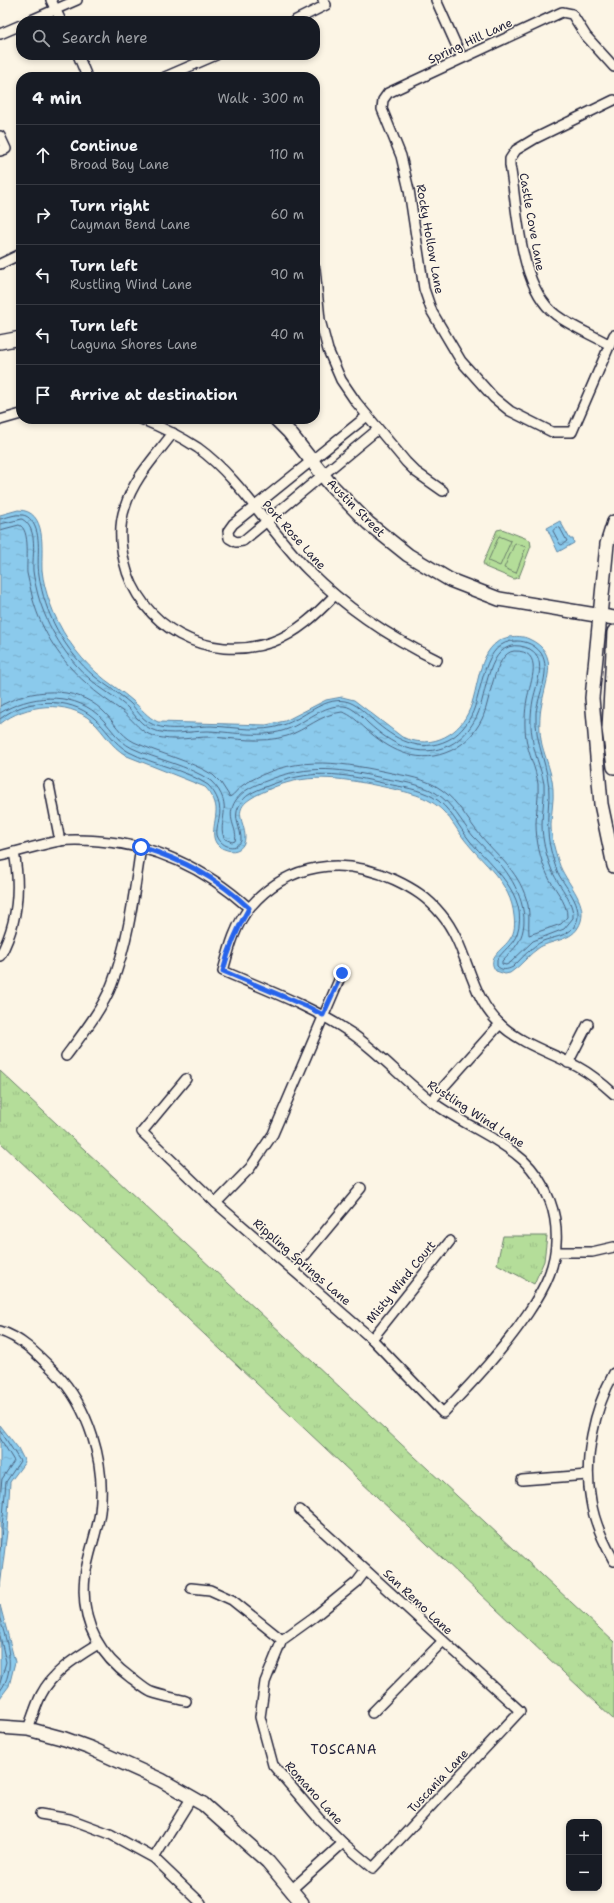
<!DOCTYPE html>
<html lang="en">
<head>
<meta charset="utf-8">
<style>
  :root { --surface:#171b24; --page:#242831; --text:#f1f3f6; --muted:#9ea1a6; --line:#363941 }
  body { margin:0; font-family:"Shantell Sans",sans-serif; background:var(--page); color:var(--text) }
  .controls { position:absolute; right:12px; bottom:12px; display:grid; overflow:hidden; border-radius:8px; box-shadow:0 2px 6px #0003 }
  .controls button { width:36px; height:36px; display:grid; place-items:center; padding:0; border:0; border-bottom:1px solid var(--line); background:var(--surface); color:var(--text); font:20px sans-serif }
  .stop { position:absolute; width:12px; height:12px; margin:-9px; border:3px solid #2563eb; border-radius:50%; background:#fff }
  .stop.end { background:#2563eb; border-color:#fff; box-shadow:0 1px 4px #0008 }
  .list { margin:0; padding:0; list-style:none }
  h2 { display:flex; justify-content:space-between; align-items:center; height:52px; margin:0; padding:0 16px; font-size:17px }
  h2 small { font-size:13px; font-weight:400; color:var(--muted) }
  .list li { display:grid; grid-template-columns:26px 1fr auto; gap:12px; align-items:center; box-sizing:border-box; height:60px; padding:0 16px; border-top:1px solid var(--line) }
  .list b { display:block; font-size:15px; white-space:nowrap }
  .list p { margin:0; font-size:13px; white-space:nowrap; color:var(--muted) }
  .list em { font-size:13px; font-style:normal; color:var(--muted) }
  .icon { flex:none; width:22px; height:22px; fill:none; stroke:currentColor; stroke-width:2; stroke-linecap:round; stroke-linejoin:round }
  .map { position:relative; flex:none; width:614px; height:1903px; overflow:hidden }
  .search { position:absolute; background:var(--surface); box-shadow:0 2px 6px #0003; left:16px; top:16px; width:304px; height:44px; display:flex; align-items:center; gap:10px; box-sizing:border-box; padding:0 14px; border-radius:16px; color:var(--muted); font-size:15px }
  .panel { position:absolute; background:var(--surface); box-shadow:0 2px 6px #0003; left:16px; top:72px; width:304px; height:352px; border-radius:16px }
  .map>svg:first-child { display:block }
  .grass { fill:url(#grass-tufts); stroke:#6b806a }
  .pitch { fill:#b4dd99; stroke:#6b806a }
  .water { fill:url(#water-ripples); stroke:#6187a5 }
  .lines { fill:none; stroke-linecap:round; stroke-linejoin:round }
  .shore { stroke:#4c6582; stroke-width:1 }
  .street-casing { stroke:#22223b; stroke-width:12 }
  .secondary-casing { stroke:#22223b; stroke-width:16 }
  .street { stroke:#fcf5e5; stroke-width:9 }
  .secondary { stroke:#fcf5e5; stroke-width:13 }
  .route { stroke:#2563eb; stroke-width:5 }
  .labels { text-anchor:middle; stroke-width:3; stroke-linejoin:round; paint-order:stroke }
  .street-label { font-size:12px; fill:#22223b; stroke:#fcf5e5 }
  .neighbourhood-label { font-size:13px; letter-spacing:1px; fill:#22223b; stroke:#fcf5e5 }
</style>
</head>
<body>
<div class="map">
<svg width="614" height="1903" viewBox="0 0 614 1903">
  <defs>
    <pattern id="grass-tufts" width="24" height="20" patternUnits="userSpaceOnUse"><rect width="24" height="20" fill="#b4dd99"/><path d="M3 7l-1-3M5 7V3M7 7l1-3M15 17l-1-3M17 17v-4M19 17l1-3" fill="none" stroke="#9abd85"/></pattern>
    <pattern id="water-ripples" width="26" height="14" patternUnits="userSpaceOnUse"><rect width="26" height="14" fill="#8bcaec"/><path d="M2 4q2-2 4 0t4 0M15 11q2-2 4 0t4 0" fill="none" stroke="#78adcb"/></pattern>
  </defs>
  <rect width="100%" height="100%" fill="#fcf5e5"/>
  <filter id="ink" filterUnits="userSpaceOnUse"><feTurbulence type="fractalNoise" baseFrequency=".025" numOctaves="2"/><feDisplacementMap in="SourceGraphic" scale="8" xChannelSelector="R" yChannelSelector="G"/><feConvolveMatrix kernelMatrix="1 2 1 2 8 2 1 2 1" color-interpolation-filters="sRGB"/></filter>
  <g filter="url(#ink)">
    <g class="grass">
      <path d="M502 529 530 540 531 546 519 577 514 579 485 567 483 563 497 530Z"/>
      <path d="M0 1071 614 1642V1720L0 1142Z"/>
      <path d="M503 1236H547L544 1261 534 1284 497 1264Z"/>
    </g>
    <g class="pitch">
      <path d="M499 536 511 541 500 566 488 561Z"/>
      <path d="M515 543 526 547 516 573 504 568Z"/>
    </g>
    <g class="water">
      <path d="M18 510C48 510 41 550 42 570 43 581 46 592 50 603 59 629 76 655 97 673 108 683 122 691 133 701 142 709 147 717 158 722L266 725 285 721 326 700 342 697 354 700 402 737C414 742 427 744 440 739 453 734 462 725 468 713 480 690 476 644 509 637 516 636 523 636 529 639 560 653 546 679 542 703 539 716 539 731 542 745 546 760 552 773 553 789 554 801 551 813 551 825 551 838 555 851 559 863 565 882 587 900 581 921 575 941 555 939 540 947 529 954 521 966 510 973L505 974 496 971C485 957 504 949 510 939 515 932 515 924 514 916 511 882 483 864 464 839 457 830 452 820 444 812 428 795 406 792 384 787 346 779 312 772 274 787 266 791 257 794 250 799 232 811 245 822 245 837 245 848 236 853 227 850 205 844 217 823 216 808 215 800 211 793 205 787L127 756C109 745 106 734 92 721 67 699 25 704 0 724V515Z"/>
      <path d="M560 521 570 539H573L574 543 558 552 547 528Z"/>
      <path d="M0 1425 18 1448 25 1462 10 1482 7 1532 0 1587Z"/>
      <path d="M0 1605 15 1662 9 1686 0 1698Z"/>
    </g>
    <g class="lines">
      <g class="shore">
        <path d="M0 519C10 517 23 510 31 520 43 535 36 557 39 575 44 613 65 651 94 676 106 686 119 693 130 703 137 710 141 718 150 723 168 733 192 726 211 726 235 727 260 733 283 725 303 719 323 697 345 701 356 703 365 713 373 720 394 739 420 754 448 740 458 735 466 726 471 716 483 693 482 639 517 641 526 641 535 645 541 653 552 671 538 694 536 713 534 744 550 767 549 796 548 815 546 832 551 851 553 859 555 866 558 873 566 889 588 910 573 928 565 937 553 937 543 941 531 947 522 958 513 967 507 970 502 971 497 966V960C503 950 513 945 517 934 530 895 491 866 470 841 458 826 450 807 433 797 419 789 402 787 387 784 339 773 312 768 265 787 255 791 244 795 239 806 232 819 242 828 241 841 235 852 220 846 217 835 216 830 218 824 219 819 222 806 217 794 208 785 184 769 154 765 129 752 113 743 107 729 94 718 69 696 25 698 0 719"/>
        <path d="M0 524 22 519C39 529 32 555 33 571 34 579 36 587 38 595 47 627 66 658 91 680 102 690 116 697 127 707 136 716 141 725 153 730 170 736 191 731 208 731 235 732 262 739 288 729 306 722 324 704 344 706 353 707 362 717 368 723 391 744 418 760 450 745 462 739 471 728 477 716 487 695 487 641 520 646 551 651 537 681 533 700 531 711 530 724 532 735 533 752 541 767 544 784 545 797 542 811 542 824 542 839 546 855 551 868 557 885 574 900 573 918L564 929 533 941 510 963 506 965 502 964V961C508 954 514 950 518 943 533 918 517 884 501 865 492 855 482 846 473 836 461 822 453 804 436 793 421 784 404 782 387 779 342 769 310 763 266 781 255 785 243 790 236 800 224 818 239 829 235 841L232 842 225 839C215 823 237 806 211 781 188 765 157 760 132 748 116 740 110 725 97 714 70 691 29 695 0 713"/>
        <path d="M557 527 560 528 567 541 562 545 560 544 553 531Z"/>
        <path d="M0 530 19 525C31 529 26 563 27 573 29 582 31 591 33 600 42 632 61 661 86 683 97 694 110 702 122 711 138 724 140 735 163 738 178 741 194 737 209 737 235 738 261 744 287 736 306 730 321 714 342 712 351 714 359 723 366 729 388 749 415 764 445 753 462 747 474 735 482 719 490 703 494 653 514 651 545 650 530 683 527 699 525 711 524 725 526 738 528 754 536 768 538 784 539 798 536 811 536 824 536 840 540 859 547 874 552 887 568 902 567 917L561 924 529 935C528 925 530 915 528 905 520 872 500 859 481 836 467 820 459 802 442 790 426 778 405 776 387 772 335 761 291 755 243 785 238 788 235 794 230 797L221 783 213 775C189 760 160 754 134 742 120 735 114 721 102 710 75 685 31 688 0 706"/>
        <path d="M0 1430 20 1461 6 1482 0 1551"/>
        <path d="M0 1438 14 1461 2 1479 0 1497"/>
        <path d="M0 1619C7 1643 17 1669 0 1691"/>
        <path d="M0 1636 6 1662 0 1683"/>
      </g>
      <g class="street-casing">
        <g id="street">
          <path d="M51 0 61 21"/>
          <path d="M436 0 462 58"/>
          <path d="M29 21 77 0"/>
          <path d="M294 21 326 5 323 0"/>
          <path d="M0 34 21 25"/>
          <path d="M78 55 87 77"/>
          <path d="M614 67 586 36 572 14 562 12 388 93 383 100 382 109 401 156 409 190 424 289 432 312 461 361 494 398 510 411 552 432H572L614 335"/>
          <path d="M165 77 216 55"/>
          <path d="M0 136 6 149 0 151"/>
          <path d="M0 264 21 254"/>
          <path d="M315 269 320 320 328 350 341 380 356 402 406 462 416 472 443 491"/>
          <path d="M610 345C593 335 572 327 556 315 518 286 518 209 510 165V159L516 150 536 138 614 100"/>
          <path d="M367 416 233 524 228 531 229 538 236 542 243 541 377 430"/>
          <path d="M141 419C161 427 180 436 198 448 241 479 270 532 308 570 345 607 389 637 437 660"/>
          <path d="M0 420 21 414"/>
          <path d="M173 433C155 457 134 478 125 507 119 524 120 543 124 561 139 627 208 664 272 642 297 633 317 614 335 595"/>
          <path d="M49 785 60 841"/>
          <path d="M0 856C20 851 39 845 59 841 72 839 86 840 99 841 157 845 206 869 249 908"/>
          <path d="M0 956C18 923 21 889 14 852"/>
          <path d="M66 1056C81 1036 103 1008 112 984 129 940 134 893 141 847"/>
          <path d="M568 1063 588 1024"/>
          <path d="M186 1079 142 1132 216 1203 372 1339 443 1413C474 1381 503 1350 528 1313 536 1301 544 1288 549 1275 558 1252 559 1225 550 1201 544 1186 535 1171 523 1160 496 1136 460 1123 431 1101 403 1080 380 1053 351 1033 311 1006 267 990 223 971 229 949 235 925 250 907 289 862 343 856 395 880 414 889 428 898 441 914 469 947 468 995 501 1025 523 1045 552 1053 578 1067 591 1074 603 1084 614 1094"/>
          <path d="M431 1101 500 1024"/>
          <path d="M216 1203 250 1168 273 1134 342 973"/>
          <path d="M556 1252H592L614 1247"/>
          <path d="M293 1270 361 1188"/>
          <path d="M0 1331C21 1337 40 1357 55 1372 89 1407 106 1463 100 1512 97 1533 88 1554 85 1576 80 1619 97 1653 131 1678 137 1682 144 1689 151 1692 162 1696 174 1698 186 1701"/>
          <path d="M372 1339 450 1241"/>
          <path d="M614 1373C594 1409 583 1460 591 1501 594 1522 604 1543 614 1561"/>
          <path d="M522 1480 588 1475"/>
          <path d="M300 1510C374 1577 447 1644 520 1711L373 1868 343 1843 319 1819 273 1765 260 1717 265 1682 282 1640 314 1617 357 1582 366 1570"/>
          <path d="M191 1588 210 1590 232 1600 282 1640"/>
          <path d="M372 1713 443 1641"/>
          <path d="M28 1729C32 1718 36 1705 41 1695 53 1671 77 1657 98 1644"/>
          <path d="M40 1814 70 1819 110 1834 154 1858 201 1903"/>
          <path d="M154 1858 192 1797"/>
          <path d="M291 1890 343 1843"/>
        </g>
      </g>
      <g class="secondary-casing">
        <g id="secondary">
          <path d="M0 342 21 338"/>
          <path d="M276 419 289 432 330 484 368 523 408 555 450 580 499 599 614 618"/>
          <path d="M614 522 607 544 592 698 601 804 614 866"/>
          <path d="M614 632 609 729 614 767"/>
          <path d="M0 1727 28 1729 65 1739 90 1748 161 1780 203 1804 268 1862 302 1903"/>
        </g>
      </g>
      <use href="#street" class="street"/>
      <use href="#secondary" class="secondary"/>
    </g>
  </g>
  <g class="lines" filter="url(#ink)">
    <path class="route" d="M141 847C183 860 216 877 249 908 237 929 229 947 223 971L308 1007 323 1015 342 973"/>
  </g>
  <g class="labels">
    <g class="street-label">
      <text transform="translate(470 41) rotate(-25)" y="4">Spring Hill Lane</text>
      <text transform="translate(532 222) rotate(80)" y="4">Castle Cove Lane</text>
      <text transform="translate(430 239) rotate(80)" y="4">Rocky Hollow Lane</text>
      <text transform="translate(356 508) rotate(45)" y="4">Austin Street</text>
      <text transform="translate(294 535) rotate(48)" y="4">Port Rose Lane</text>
      <text transform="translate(476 1114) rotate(33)" y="4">Rustling Wind Lane</text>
      <text transform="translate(302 1262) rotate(41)" y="4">Rippling Springs Lane</text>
      <text transform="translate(401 1282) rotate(-51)" y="4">Misty Wind Court</text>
      <text transform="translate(418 1602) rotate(43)" y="4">San Remo Lane</text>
      <text transform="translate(438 1781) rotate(-47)" y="4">Tuscania Lane</text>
      <text transform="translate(314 1793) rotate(48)" y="4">Romano Lane</text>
    </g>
    <g class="neighbourhood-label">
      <text x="344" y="1754">TOSCANA</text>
    </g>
  </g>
</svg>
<div class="controls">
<button>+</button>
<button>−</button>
</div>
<div class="stop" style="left:141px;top:847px"></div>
<div class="stop end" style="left:342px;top:973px"></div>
<div class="search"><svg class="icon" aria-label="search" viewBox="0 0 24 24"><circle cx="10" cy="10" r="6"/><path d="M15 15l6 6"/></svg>Search here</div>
<section class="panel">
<h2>4 min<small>Walk · 300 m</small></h2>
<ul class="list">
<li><svg class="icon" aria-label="ahead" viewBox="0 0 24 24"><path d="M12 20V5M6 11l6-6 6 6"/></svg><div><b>Continue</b><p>Broad Bay Lane</p></div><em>110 m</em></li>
<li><svg class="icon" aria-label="right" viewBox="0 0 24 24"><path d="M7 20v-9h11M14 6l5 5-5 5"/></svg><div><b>Turn right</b><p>Cayman Bend Lane</p></div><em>60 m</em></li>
<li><svg class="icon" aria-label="left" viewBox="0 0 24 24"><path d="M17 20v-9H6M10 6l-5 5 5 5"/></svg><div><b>Turn left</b><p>Rustling Wind Lane</p></div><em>90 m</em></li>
<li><svg class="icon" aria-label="left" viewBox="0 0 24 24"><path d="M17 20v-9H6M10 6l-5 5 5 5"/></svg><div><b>Turn left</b><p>Laguna Shores Lane</p></div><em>40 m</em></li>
<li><svg class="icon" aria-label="arrive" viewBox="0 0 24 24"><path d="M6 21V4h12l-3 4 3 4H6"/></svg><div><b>Arrive at destination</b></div></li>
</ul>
</section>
</div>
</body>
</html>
